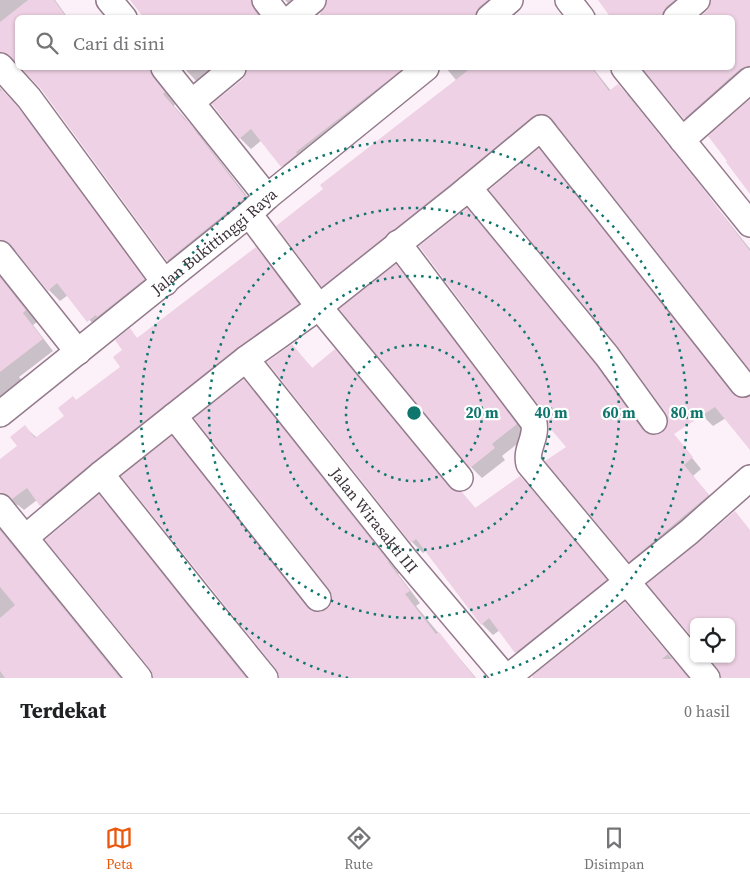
<!DOCTYPE html>
<html lang="id">
<head>
<meta charset="utf-8">
<style>
  :root { --surface:#fff; --page:#f2f2f2; --text:#202124; --muted:#757577; --line:#e0e0e0; --accent:#ea580c }
  body { margin:0; font-family:"Source Serif 4",serif; background:var(--page); color:var(--text) }
  .controls { position:absolute; right:15px; bottom:15px; display:grid; overflow:hidden; border-radius:8px; box-shadow:0 1px 4px #0004 }
  .controls button { width:45px; height:45px; display:grid; place-items:center; padding:0; border:0; border-bottom:1px solid var(--line); background:var(--surface); color:var(--text); font:25px sans-serif }
  .list { margin:0; padding:0; list-style:none }
  h2 { display:flex; justify-content:space-between; align-items:center; height:65px; margin:0; padding:0 20px; font-size:21px }
  h2 small { font-size:16px; font-weight:400; color:var(--muted) }
  .icon { flex:none; width:28px; height:28px; fill:none; stroke:currentColor; stroke-width:2; stroke-linecap:round; stroke-linejoin:round }
  .map { position:relative; flex:none; width:750px; height:678px; overflow:hidden }
  .search { position:absolute; background:var(--surface); box-shadow:0 1px 4px #0004; left:15px; right:15px; top:15px; height:55px; display:flex; align-items:center; gap:12px; box-sizing:border-box; padding:0 18px; border-radius:8px; color:var(--muted); font-size:19px }
  .sheet { height:135px; background:var(--surface) }
  nav { display:flex; justify-content:space-around; align-items:center; box-sizing:border-box; height:70px; border-top:1px solid var(--line); background:var(--surface); font-size:14px; color:var(--muted) }
  nav a { display:grid; justify-items:center; gap:2px }
  nav .on { color:var(--accent) }
  .map>svg:first-child { display:block }
  .shadow { fill:#0003 }
  .building { fill:#eed1e4 }
  .lines { fill:none; stroke-linecap:round; stroke-linejoin:round }
  .minor-casing { stroke:#947a8c; stroke-width:28 }
  .minor { stroke:#fff; stroke-width:25 }
  .ring { fill:none; stroke:#0f766e; stroke-width:2.5; stroke-dasharray:2.5 5 }
  .labels { text-anchor:middle; stroke-width:4.5; stroke-linejoin:round; paint-order:stroke }
  .street-label { font-size:16px; fill:#3d323a; stroke:#fff }
  .centre { fill:#0f766e; stroke:#fff; stroke-width:2.5 }
  .ring-label { font-size:15px; text-anchor:middle; font-weight:bold; fill:#0f766e; stroke:#fff; stroke-width:4.5; stroke-linejoin:round; paint-order:stroke }
</style>
</head>
<body>
<div class="map">
<svg width="750" height="678" viewBox="0 0 750 678">
  <rect width="100%" height="100%" fill="#fdf1f9"/>
  <g class="shadow">
    <path d="M0 0H55L68 18H18V64L8 63 0 69Z"/>
    <path d="M131 0H267L263 18H145Z"/>
    <path d="M285 0H315L298 14Z"/>
    <path d="M328 0H512L492 18H317L323 12Z"/>
    <path d="M599 0H699L679 18H612Z"/>
    <path d="M712 0H750V82L696 130 685 118 644 68H732V18L707 12 712 6Z"/>
    <path d="M22 68H90L104 85 125 68H167L161 83 164 90 175 104 174 106 198 133 257 209 179 272 168 261 41 88Z"/>
    <path d="M184 68H236L199 84Z"/>
    <path d="M248 68H429L293 178 262 140 251 149 240 138 243 80 247 74Z"/>
    <path d="M446 68H593L611 91 618 85 629 97 750 249V368L558 125H550L334 297 323 286 456 80Z"/>
    <path d="M0 88 29 120 155 291 100 332 68 295 60 301 49 290 17 251H10L0 257Z"/>
    <path d="M539 150 550 161 737 398 745 400 750 397V448L726 418 713 426 701 414Z"/>
    <path d="M467 210 477 220 606 377 648 435 677 439 701 469 693 476 718 506 640 571 630 561 567 447Z"/>
    <path d="M256 249 267 260 309 316 52 517 37 500 24 510 18 505 10 504 0 510V461L18 446 25 427 37 438 66 416 77 402 121 367 129 330 138 339Z"/>
    <path d="M396 266 407 277 527 436 502 456 505 460 482 478 471 467 341 309Z"/>
    <path d="M0 276 37 322 33 325 53 351 19 377 28 387 0 412Z"/>
    <path d="M292 346 313 369 335 351 346 362 453 492 462 493 476 509 520 477 531 489 617 592 527 663 516 652 500 630 493 635 482 624 426 551 423 553 412 542Z"/>
    <path d="M244 381 255 392 399 574H398L420 603 416 606 476 678H280L172 438 183 449 312 612 321 613 328 610 333 603V595Z"/>
    <path d="M99 496 110 507 247 678H154Z"/>
    <path d="M0 529 121 678H0Z"/>
    <path d="M625 604 689 678H532Z"/>
  </g>
  <g class="building">
    <path d="M28 0H54L67 18H18V64L10 56 5 53 0 52V22Z"/>
    <path d="M130 0H251L253 8 260 18H144Z"/>
    <path d="M327 0H488L479 7 476 13 475 18H324L320 13 326 5Z"/>
    <path d="M598 0H675L666 7 663 13 662 18H611Z"/>
    <path d="M711 0H750V66L740 69 684 119 642 68H732V18H699L707 11 710 5Z"/>
    <path d="M21 68H150L153 77 165 92 163 94 186 121 187 120 246 197 167 261 41 89Z"/>
    <path d="M247 68H404L296 152 297 154 281 167 251 129 239 139 212 104 243 79 246 73Z"/>
    <path d="M471 68H592L609 91 618 84 701 186 750 251V370L552 119 546 114H538L532 117 450 185 322 287 276 226 323 189 320 185Z"/>
    <path d="M2 90 18 107 145 279 97 317 96 315 87 322 57 283 48 291 11 245 6 241 0 240V91Z"/>
    <path d="M750 99V194L726 162 727 161 708 136Z"/>
    <path d="M539 148 732 393 738 397 745 398 750 396V450L715 407 674 434 693 457 684 465 709 495 629 562 545 461 566 447 549 427 545 414 419 246 467 208 596 365 642 429 648 434 655 435 663 432 667 426 668 420 666 413 618 347 489 190Z"/>
    <path d="M256 247 299 304 237 348 92 463 40 506 27 488 12 499 6 494 0 493V459L17 446 10 437 25 425 35 438 64 416 58 408 73 396 76 400 120 367 113 357 122 350 115 340 130 328 137 338Z"/>
    <path d="M396 264 517 424 492 444 495 448 470 468 339 309Z"/>
    <path d="M0 277 26 310 23 313 43 339 0 372Z"/>
    <path d="M292 344 312 368 335 349 449 487 455 491 462 492 475 508 520 476 607 580 515 653 489 618 481 625 416 539 411 543 267 362Z"/>
    <path d="M244 379 389 562H388L410 591 405 594 436 634 439 632 475 678H279L276 669 121 476 172 436 307 607 312 611 320 612 327 609 331 604 332 596 329 589 194 418Z"/>
    <path d="M99 494 189 607 246 678H153L150 669 45 540Z"/>
    <path d="M735 511 750 530V678H721L718 669 710 659H731V622H694V634L691 636 647 584 698 543Z"/>
    <path d="M0 530 120 678H5L0 671V618L15 605 0 587Z"/>
    <path d="M625 602 668 654 662 659H673L688 678H534L532 676Z"/>
  </g>
  <g class="lines">
    <g class="minor-casing">
      <g id="minor">
        <path d="M109 0 124 18"/>
        <path d="M265 0 279 18"/>
        <path d="M568 0 582 18"/>
        <path d="M292 18 313 0"/>
        <path d="M489 18 510 0"/>
        <path d="M676 18 697 0"/>
        <path d="M0 66 29 98 165 283"/>
        <path d="M164 68 267 197"/>
        <path d="M624 68 750 224"/>
        <path d="M192 102 233 68"/>
        <path d="M682 140 750 80"/>
        <path d="M469 188 607 356 654 421"/>
        <path d="M249 214 319 307 460 478"/>
        <path d="M398 243 534 423C537 439 525 449 529 464L707 678"/>
        <path d="M0 254 78 352"/>
        <path id="s1" d="M246 359 406 560 506 678"/>
        <path id="s2" d="M0 414 249 214 267 197 426 68"/>
        <path d="M174 416 318 598"/>
        <path d="M101 474 200 598 265 678"/>
        <path d="M0 507 139 678"/>
        <path d="M26 537 101 474 246 359 319 307 459 196 541 128 743 384"/>
        <path d="M507 678 689 532 750 478"/>
      </g>
    </g>
    <use href="#minor" class="minor"/>
  </g>
  <g class="ring">
    <circle cx="414" cy="413" r="68"/>
    <circle cx="414" cy="413" r="137"/>
    <circle cx="414" cy="413" r="205"/>
    <path d="M348 678A273 273 0 1 1 480 678"/>
  </g>
  <g class="labels">
    <g class="street-label">
      <text dy="6" stroke="none"><textPath href="#s2" startOffset="275">Jalan Bukittinggi Raya</textPath></text>
      <text dy="6" stroke="none"><textPath href="#s1" startOffset="206">Jalan Wirasakti III</textPath></text>
    </g>
  </g>
  <circle cx="414" cy="413" r="8" class="centre"/>
  <g class="ring-label">
    <text x="482" y="418">20 m</text>
    <text x="551" y="418">40 m</text>
    <text x="619" y="418">60 m</text>
    <text x="687" y="418">80 m</text>
  </g>
</svg>
<div class="controls">
<button><svg class="icon" aria-label="locate" viewBox="0 0 24 24"><circle cx="12" cy="12" r="6"/><path d="M12 2v4M12 18v4M2 12h4M18 12h4"/></svg></button>
</div>
<div class="search"><svg class="icon" aria-label="search" viewBox="0 0 24 24"><circle cx="10" cy="10" r="6"/><path d="M15 15l6 6"/></svg>Cari di sini</div>
</div>
<section class="sheet">
<h2>Terdekat<small>0 hasil</small></h2>
<ul class="list">
</ul>
</section>
<nav>
<a class="on"><svg class="icon" aria-label="map" viewBox="0 0 24 24"><path d="M3 6l6-2 6 2 6-2v14l-6 2-6-2-6 2zM9 4v14M15 6v14"/></svg>Peta</a>
<a><svg class="icon" aria-label="directions" viewBox="0 0 24 24"><path d="M12 3l9 9-9 9-9-9zM9 14v-3h6M13 9l2 2-2 2"/></svg>Rute</a>
<a><svg class="icon" aria-label="saved" viewBox="0 0 24 24"><path d="M7 4h10v16l-5-4-5 4z"/></svg>Disimpan</a>
</nav>
</body>
</html>
